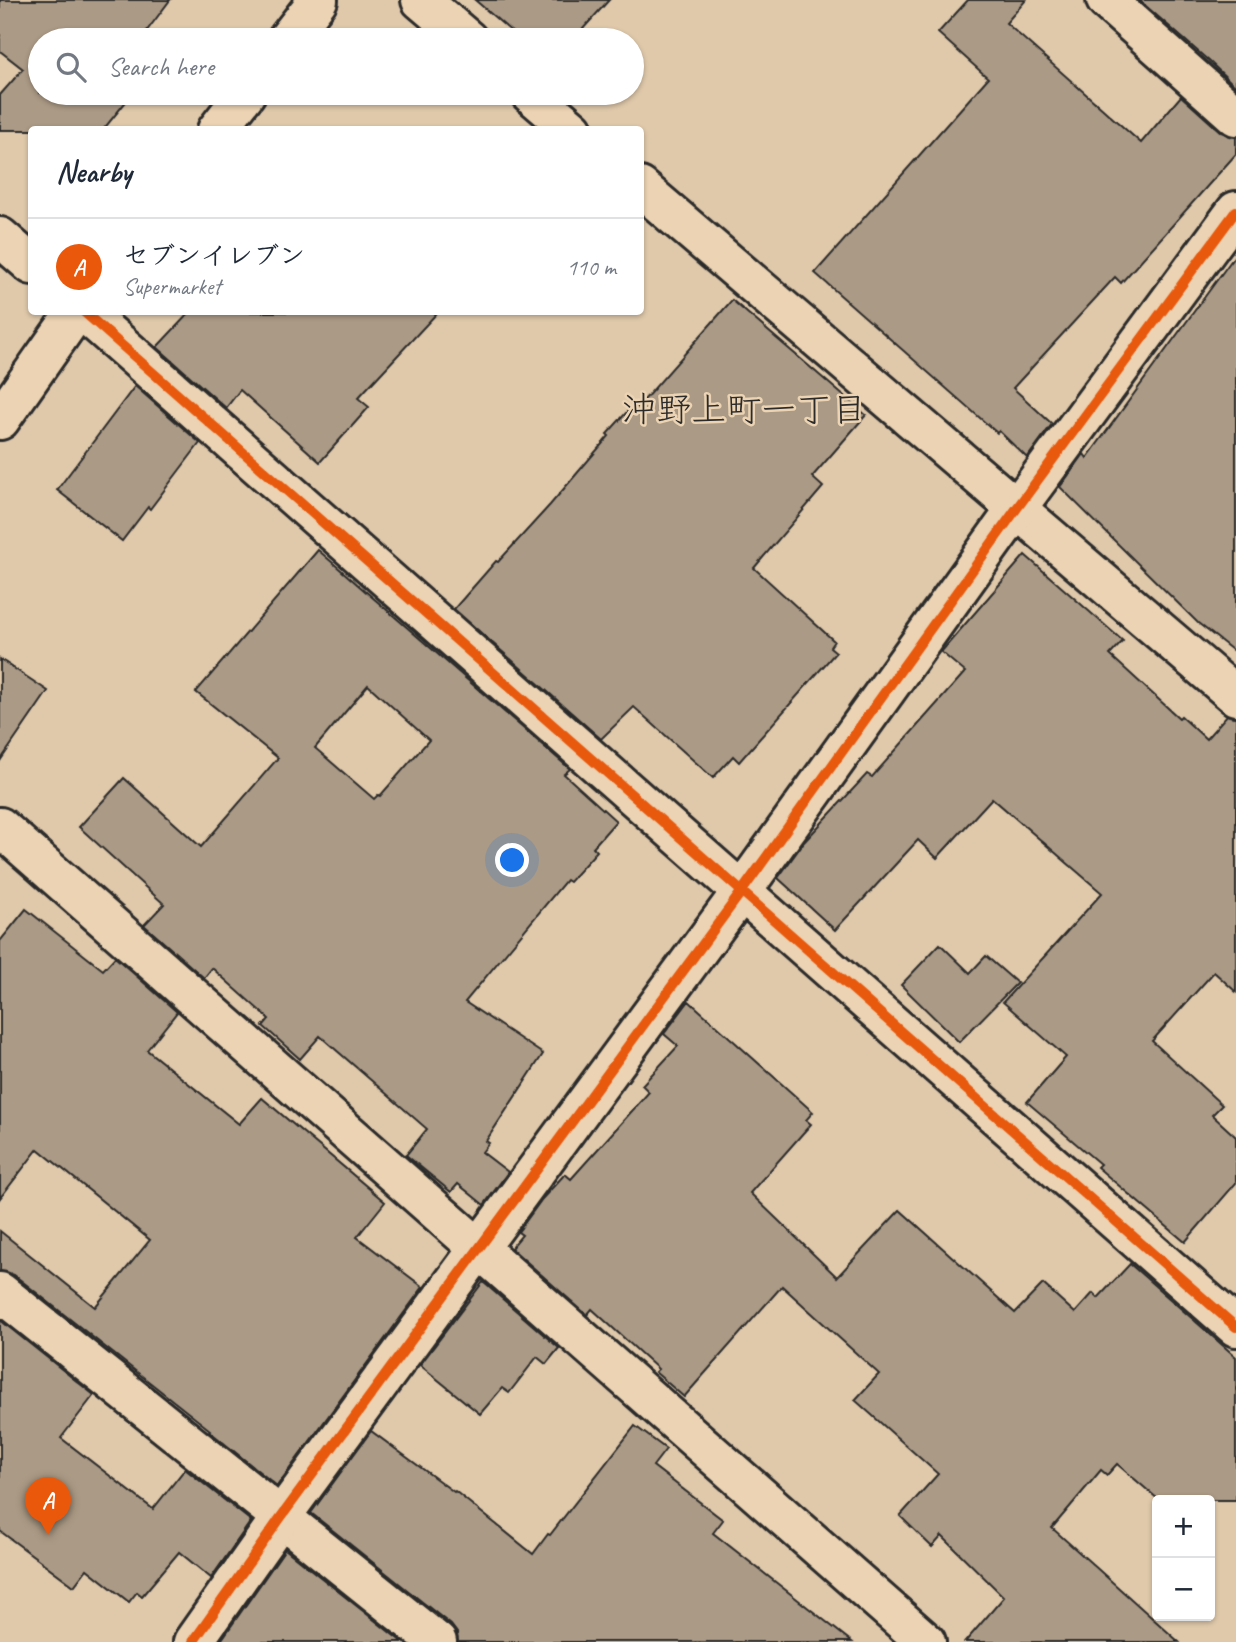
<!DOCTYPE html>
<html lang="en">
<head>
<meta charset="utf-8">
<style>
  :root { --surface:#fff; --page:#f2f2f3; --text:#1f2937; --muted:#747a83; --line:#e0e1e3; --accent:#ea580c }
  body { margin:0; font-family:Caveat,"Klee One",sans-serif; background:var(--page); color:var(--text) }
  .controls { position:absolute; right:21px; bottom:21px; display:grid; overflow:hidden; border-radius:7px; box-shadow:0 2px 5px #0004 }
  .controls button { width:63px; height:63px; display:grid; place-items:center; padding:0; border:0; border-bottom:2px solid var(--line); background:var(--surface); color:var(--text); font:35px sans-serif }
  .you { position:absolute; left:513px; top:861px; width:24px; height:24px; margin:-18px; border:5px solid #fff; border-radius:50%; background:#1a73e8; box-shadow:0 0 0 10px #1a73e833 }
  .badge { display:grid; place-items:center; width:46px; height:46px; border-radius:50%; background:var(--accent); color:#fff; font-size:23px; font-weight:700 }
  .pin { position:absolute; translate:-50% -58px; filter:drop-shadow(0 2px 4px #0008) }
  .pin::after { content:''; position:absolute; top:37px; width:24px; height:21px; background:inherit; clip-path:polygon(0 0,100% 0,50% 100%) }
  .list { margin:0; padding:0; list-style:none }
  h2 { display:flex; justify-content:space-between; align-items:center; height:91px; margin:0; padding:0 28px; font-size:30px }
  h2 small { font-size:23px; font-weight:400; color:var(--muted) }
  .list li { display:grid; grid-template-columns:46px 1fr auto; gap:21px; align-items:center; box-sizing:border-box; height:98px; padding:0 28px; border-top:2px solid var(--line) }
  .list b { display:block; font-size:26px; white-space:nowrap }
  .list p { margin:0; font-size:23px; white-space:nowrap; color:var(--muted) }
  .list em { font-size:23px; font-style:normal; color:var(--muted) }
  .icon { flex:none; width:38px; height:38px; fill:none; stroke:currentColor; stroke-width:2; stroke-linecap:round; stroke-linejoin:round }
  .map { position:relative; flex:none; width:1236px; height:1642px; overflow:hidden }
  .search { position:absolute; background:var(--surface); box-shadow:0 2px 5px #0004; left:28px; top:28px; width:616px; height:77px; display:flex; align-items:center; gap:18px; box-sizing:border-box; padding:0 24px; border-radius:38px; color:var(--muted); font-size:26px }
  .panel { position:absolute; background:var(--surface); box-shadow:0 2px 5px #0004; left:28px; top:126px; width:616px; height:189px; border-radius:7px }
  .map>svg:first-child { display:block }
  .building { fill:#ab9a85; stroke:#2b2b2b; stroke-width:2; fill-rule:evenodd }
  .lines { fill:none; stroke-linecap:round; stroke-linejoin:round }
  .minor-casing { stroke:#2b2b2b; stroke-width:44 }
  .tertiary-casing { stroke:#2b2b2b; stroke-width:44 }
  .minor { stroke:#ebd3b3; stroke-width:38 }
  .tertiary { stroke:#ebd3b3; stroke-width:38 }
  .cycleway-casing { stroke:#ebd3b3; stroke-width:15 }
  .cycleway { stroke:#e8590c; stroke-width:10 }
  .labels { text-anchor:middle; stroke-width:5; stroke-linejoin:round; paint-order:stroke }
  .neighbourhood-label { font-size:35px; fill:#2b2b2b; stroke:#ebd3b3 }
</style>
</head>
<body>
<div class="map">
<svg width="1236" height="1642" viewBox="0 0 1236 1642">
  <rect width="100%" height="100%" fill="#e0c9ab"/>
  <filter id="ink" filterUnits="userSpaceOnUse"><feTurbulence type="fractalNoise" baseFrequency=".0143" numOctaves="2"/><feDisplacementMap in="SourceGraphic" scale="14" xChannelSelector="R" yChannelSelector="G"/><feConvolveMatrix kernelMatrix="1 2 1 2 8 2 1 2 1" color-interpolation-filters="sRGB"/></filter>
  <g filter="url(#ink)">
    <g class="building">
      <path d="M0 0H170L140 40H40V93H133L103 130H0V95L23 69 0 51Z"/>
      <path d="M475 0H609L573 40H521Z"/>
      <path d="M968 0H1026L1006 23 1141 143 1181 96 1221 132 1236 137V154L1121 283 1115 277 1013 388 1052 424 1027 458 999 431 997 433 815 273 988 78 938 33Z"/>
      <path d="M1139 0H1236V87L1210 62Z"/>
      <path d="M1236 254V653L1198 623 1060 487 1084 454 1087 458Z"/>
      <path d="M732 300 866 415 812 477 823 487 754 568 834 641 830 647 836 652 739 762 733 756 713 778 634 707 601 739 454 609 496 561 498 562 550 505 609 436 607 434 634 404 638 407Z"/>
      <path d="M190 312H438L358 398 369 407 320 462 240 390 226 408 157 347Z"/>
      <path d="M135 386 200 443 150 509 148 507 122 541 57 490Z"/>
      <path d="M318 550 570 769 564 774 616 821 593 847 597 851 569 882 566 880 465 1002 543 1054 486 1141 489 1143 482 1152 508 1172 484 1205 458 1184 451 1192 406 1155 427 1129 320 1036 300 1059 263 1026 269 1019 212 968 204 978 144 925 164 904 79 827 124 778 201 847 278 758 196 692ZM368 685 429 740 380 796 378 795 374 799 315 748Z"/>
      <path d="M1025 555 1123 641 1110 655 1179 718 1181 716 1206 739 1227 715 1236 717V992L1214 972 1152 1041 1222 1105 1212 1115 1236 1137V1183L1185 1242 1097 1167 1100 1164 1027 1102 1066 1057 1003 1002 1102 893 992 798 937 858 918 840 835 930 778 878 804 842 867 774 872 777 965 672 941 652Z"/>
      <path d="M0 659 48 691 0 761Z"/>
      <path d="M26 909 103 970 115 957 177 1012 147 1050 239 1124 262 1098 385 1202 357 1237 423 1287 277 1486 209 1431 210 1430 14 1275 0 1271V1231L95 1307 150 1240 38 1149 0 1198V941Z"/>
      <path d="M940 944 970 973 986 956 1017 983 959 1042 901 985Z"/>
      <path d="M689 1001 813 1112 806 1120 811 1124 750 1193 837 1277 900 1210 1015 1313 1043 1284 1075 1313 1093 1293 1098 1298 1130 1264 1236 1357V1500H1159L1117 1464 1107 1475 1101 1470 1052 1528 1179 1642H965L1004 1597 942 1536 932 1547 900 1516 938 1474 855 1400 879 1374 782 1286 684 1397 655 1372 658 1369 592 1309 587 1315 511 1248 522 1235 518 1232 542 1199 565 1174 571 1179 649 1092 642 1085 678 1046 664 1034Z"/>
      <path d="M483 1282 559 1348 546 1364 537 1357 509 1393 502 1388 480 1414 420 1365Z"/>
      <path d="M0 1320 94 1395 61 1438 153 1509 185 1469 251 1521 211 1578 179 1552 142 1596 137 1592 129 1602 87 1569 74 1586 0 1531Z"/>
      <path d="M635 1426 666 1449 653 1466 723 1520 713 1533 852 1642H458L457 1633 451 1625 311 1513 371 1431 454 1492 455 1491 533 1554 548 1534 550 1535Z"/>
      <path d="M285 1549 402 1642H220Z"/>
    </g>
    <g class="lines">
      <g class="minor-casing">
        <g id="minor">
          <path d="M421 0 468 40"/>
          <path d="M1106 0 1236 116"/>
          <path d="M530 93 573 130"/>
          <path d="M640 187 1236 696"/>
          <path d="M0 237 32 265"/>
          <path d="M84 312 1236 1327"/>
          <path d="M0 827 926 1642"/>
          <path d="M0 1292 437 1642"/>
          <path d="M193 1642 281 1517 742 891 1017 508 1236 211"/>
        </g>
      </g>
      <g class="tertiary-casing">
        <g id="tertiary">
          <path d="M287 40 318 0"/>
          <path d="M217 130 246 93"/>
          <path d="M0 420 76 312"/>
        </g>
      </g>
      <use href="#minor" class="minor"/>
      <use href="#tertiary" class="tertiary"/>
      <g class="cycleway-casing">
        <g id="cycleway">
          <path d="M84 312 1236 1327"/>
          <path d="M193 1642 281 1517 742 891 1017 508 1236 211"/>
        </g>
      </g>
      <use href="#cycleway" class="cycleway"/>
    </g>
  </g>
  <g class="labels">
    <g class="neighbourhood-label">
      <text x="744" y="421">沖野上町一丁目</text>
    </g>
  </g>
</svg>
<div class="controls">
<button>+</button>
<button>−</button>
</div>
<div class="you"></div>
<div class="pin badge" style="left:48px;top:1535px">A</div>
<div class="search"><svg class="icon" aria-label="search" viewBox="0 0 24 24"><circle cx="10" cy="10" r="6"/><path d="M15 15l6 6"/></svg>Search here</div>
<section class="panel">
<h2>Nearby<small></small></h2>
<ul class="list">
<li><span class="badge">A</span><div><b>セブンイレブン</b><p>Supermarket</p></div><em>110 m</em></li>
</ul>
</section>
</div>
</body>
</html>
